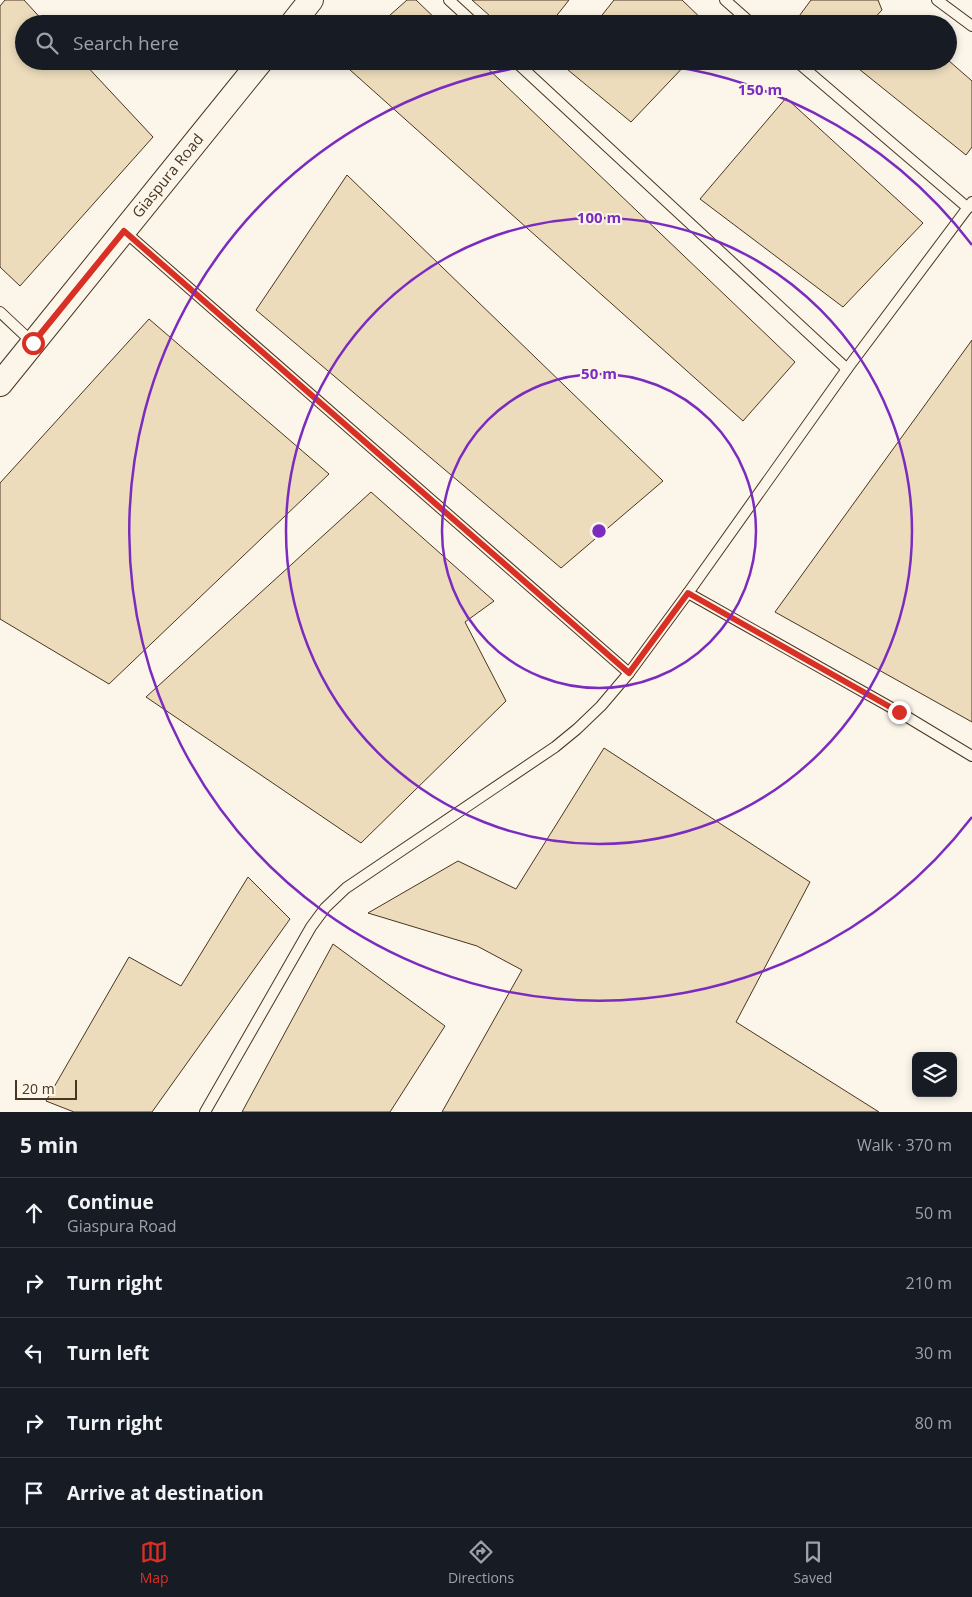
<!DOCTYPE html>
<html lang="en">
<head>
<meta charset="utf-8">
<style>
  :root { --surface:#171b24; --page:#20242c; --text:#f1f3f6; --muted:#9ea1a6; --line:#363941; --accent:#d93025 }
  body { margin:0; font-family:"Open Sans",sans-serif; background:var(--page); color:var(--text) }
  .controls { position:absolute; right:15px; bottom:15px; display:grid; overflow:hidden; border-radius:8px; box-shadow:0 2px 8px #0003 }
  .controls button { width:45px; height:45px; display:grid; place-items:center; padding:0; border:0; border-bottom:1px solid var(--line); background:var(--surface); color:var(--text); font:25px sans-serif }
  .scale { position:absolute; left:15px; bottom:12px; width:62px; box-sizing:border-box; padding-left:5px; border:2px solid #4a3520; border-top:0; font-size:14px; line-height:18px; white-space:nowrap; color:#4a3520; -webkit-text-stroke:4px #fbf6e9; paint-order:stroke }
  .stop { position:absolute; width:15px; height:15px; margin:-11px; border:4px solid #d93025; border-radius:50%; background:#fff }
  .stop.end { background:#d93025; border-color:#fff; box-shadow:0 1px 5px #0008 }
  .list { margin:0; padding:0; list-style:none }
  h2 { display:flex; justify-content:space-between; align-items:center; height:65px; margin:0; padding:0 20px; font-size:21px }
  h2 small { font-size:16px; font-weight:400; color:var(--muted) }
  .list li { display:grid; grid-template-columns:32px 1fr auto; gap:15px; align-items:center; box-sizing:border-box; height:70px; padding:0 20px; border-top:1px solid var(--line) }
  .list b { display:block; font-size:19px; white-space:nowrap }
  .list p { margin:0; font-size:16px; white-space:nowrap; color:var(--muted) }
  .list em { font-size:16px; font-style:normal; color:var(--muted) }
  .icon { flex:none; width:28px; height:28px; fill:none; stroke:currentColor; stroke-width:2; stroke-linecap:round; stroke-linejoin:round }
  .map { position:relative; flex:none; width:972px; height:1112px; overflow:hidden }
  .search { position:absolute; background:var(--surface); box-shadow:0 2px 8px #0003; left:15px; right:15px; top:15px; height:55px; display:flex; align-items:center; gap:12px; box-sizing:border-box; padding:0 18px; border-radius:28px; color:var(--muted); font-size:19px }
  .sheet { height:415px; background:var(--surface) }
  nav { display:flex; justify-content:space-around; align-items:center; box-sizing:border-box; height:70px; border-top:1px solid var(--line); background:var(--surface); font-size:14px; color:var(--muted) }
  nav a { display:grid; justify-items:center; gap:2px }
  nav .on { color:var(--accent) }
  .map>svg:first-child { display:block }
  .building { fill:#ecdcbc; stroke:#4a3520 }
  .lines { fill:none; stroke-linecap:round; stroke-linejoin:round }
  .service-casing { stroke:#4a3520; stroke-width:12 }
  .tertiary-casing { stroke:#4a3520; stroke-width:26 }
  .service { stroke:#fbf6e9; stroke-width:10 }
  .tertiary { stroke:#fbf6e9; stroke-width:24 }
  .route { stroke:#d93025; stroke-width:6 }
  .ring { fill:none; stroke:#7b2cbf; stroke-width:2.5 }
  .labels { text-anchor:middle; stroke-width:4; stroke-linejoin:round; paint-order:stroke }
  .street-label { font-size:15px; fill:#4a3520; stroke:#fbf6e9 }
  .centre { fill:#7b2cbf; stroke:#fbf6e9; stroke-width:2.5 }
  .ring-label { font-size:15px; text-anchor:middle; font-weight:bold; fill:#7b2cbf; stroke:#fbf6e9; stroke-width:4; stroke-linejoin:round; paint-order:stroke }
</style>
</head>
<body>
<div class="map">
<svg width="972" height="1112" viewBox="0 0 972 1112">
  <rect width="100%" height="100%" fill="#fbf6e9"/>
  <g class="building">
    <path d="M5 0H24L46 24H24V61H82L153 137 20 286 0 267V6Z"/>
    <path d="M407 0H416L441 24H380Z"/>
    <path d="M472 0H569L550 24H499Z"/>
    <path d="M614 0H682L707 24H595Z"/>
    <path d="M811 0H878L882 10 869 24 794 23Z"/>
    <path d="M948 60 972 81V147L966 155 849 61H948Z"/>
    <path d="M340 61H480L795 362 743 421Z"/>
    <path d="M565 61H689L631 122 562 65Z"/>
    <path d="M786 98 923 223 843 307 700 199Z"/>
    <path d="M347 175 663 481 561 568 256 310Z"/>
    <path d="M149 319 329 474 109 684 0 619V483Z"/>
    <path d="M972 340V722L775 612Z"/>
    <path d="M371 492 494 601 465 622 506 701 361 843 146 697Z"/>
    <path d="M604 748 810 882 736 1022 879 1112H442L522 970 477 946 368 913 458 861 516 889Z"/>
    <path d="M248 877 290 919 152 1112H74L46 1101 129 957 181 986Z"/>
    <path d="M333 944 445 1026 390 1112H242Z"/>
  </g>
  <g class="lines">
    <g class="service-casing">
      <g id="service">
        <path d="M449 0 475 24"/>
        <path d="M725 0 752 24"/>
        <path d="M937 0 972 26"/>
        <path d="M515 61 847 369"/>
        <path d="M796 61 968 208"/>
        <path d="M124 231 629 673"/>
        <path d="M0 312 33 343"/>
        <path d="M688 593 899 712 972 756"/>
        <path d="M205 1112 311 927 325 908 346 888 555 747 577 729 601 706 629 673 688 593 847 369 972 202"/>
      </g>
    </g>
    <g class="tertiary-casing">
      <g id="tertiary">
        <path d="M292 24 311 0"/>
        <path d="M0 384 261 61"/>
      </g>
    </g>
    <use href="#service" class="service"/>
    <use href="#tertiary" class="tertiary"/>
  </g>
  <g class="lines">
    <path class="route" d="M33 343 124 231 629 673 688 593 899 712"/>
  </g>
  <g class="ring">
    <circle cx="599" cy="531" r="157"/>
    <circle cx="599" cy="531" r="313"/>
    <path d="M972 817A470 470 0 1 1 583 61M615 61A470 470 0 0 1 972 245"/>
  </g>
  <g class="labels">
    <g class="street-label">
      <text transform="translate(168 176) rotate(-51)" y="5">Giaspura Road</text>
    </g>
  </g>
  <circle cx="599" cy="531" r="8" class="centre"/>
  <g class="ring-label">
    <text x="760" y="95">150 m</text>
    <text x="599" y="223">100 m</text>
    <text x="599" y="379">50 m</text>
  </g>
</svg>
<div class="controls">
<button><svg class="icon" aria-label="layers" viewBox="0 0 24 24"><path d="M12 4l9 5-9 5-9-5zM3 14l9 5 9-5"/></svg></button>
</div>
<div class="scale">20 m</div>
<div class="stop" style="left:33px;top:343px"></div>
<div class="stop end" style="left:899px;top:712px"></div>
<div class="search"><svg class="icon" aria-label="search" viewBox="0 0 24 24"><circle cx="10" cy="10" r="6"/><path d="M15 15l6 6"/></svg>Search here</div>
</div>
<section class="sheet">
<h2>5 min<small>Walk · 370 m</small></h2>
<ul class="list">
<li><svg class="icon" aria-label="ahead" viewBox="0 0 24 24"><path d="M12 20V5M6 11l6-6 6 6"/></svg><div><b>Continue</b><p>Giaspura Road</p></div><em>50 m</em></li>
<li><svg class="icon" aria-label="right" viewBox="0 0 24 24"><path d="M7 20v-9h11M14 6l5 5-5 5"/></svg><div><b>Turn right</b></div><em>210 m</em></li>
<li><svg class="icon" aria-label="left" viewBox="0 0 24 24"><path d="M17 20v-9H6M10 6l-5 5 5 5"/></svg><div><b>Turn left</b></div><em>30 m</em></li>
<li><svg class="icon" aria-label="right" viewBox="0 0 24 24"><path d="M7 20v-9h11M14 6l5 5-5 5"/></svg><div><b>Turn right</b></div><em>80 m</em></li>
<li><svg class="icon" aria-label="arrive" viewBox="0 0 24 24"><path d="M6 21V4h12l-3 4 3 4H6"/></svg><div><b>Arrive at destination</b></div></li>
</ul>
</section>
<nav>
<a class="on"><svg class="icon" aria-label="map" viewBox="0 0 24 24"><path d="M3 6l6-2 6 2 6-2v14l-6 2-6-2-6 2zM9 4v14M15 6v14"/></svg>Map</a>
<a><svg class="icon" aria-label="directions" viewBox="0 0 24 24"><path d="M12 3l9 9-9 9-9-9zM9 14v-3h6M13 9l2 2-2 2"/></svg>Directions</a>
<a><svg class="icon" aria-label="saved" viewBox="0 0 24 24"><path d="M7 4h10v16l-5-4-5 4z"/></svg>Saved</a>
</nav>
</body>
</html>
